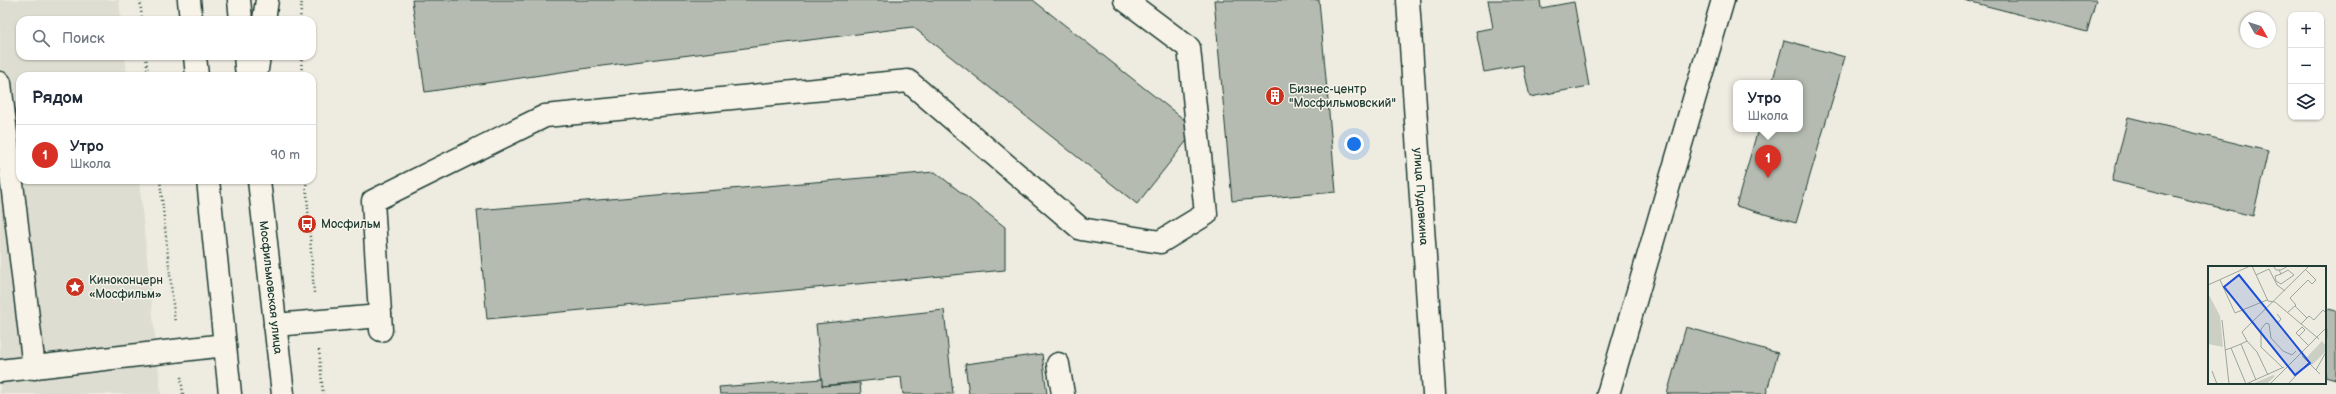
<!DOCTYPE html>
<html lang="ru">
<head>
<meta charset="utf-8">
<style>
  :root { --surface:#fff; --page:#f6f6f7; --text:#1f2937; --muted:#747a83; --line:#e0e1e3; --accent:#d93025 }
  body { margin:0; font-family:"Balsamiq Sans",sans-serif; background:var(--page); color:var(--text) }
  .controls { position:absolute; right:12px; top:12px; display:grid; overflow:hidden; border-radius:8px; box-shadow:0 1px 3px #0004 }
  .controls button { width:36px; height:36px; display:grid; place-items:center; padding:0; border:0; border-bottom:1px solid var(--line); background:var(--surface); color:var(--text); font:20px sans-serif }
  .compass { position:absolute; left:2240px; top:12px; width:36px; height:36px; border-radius:50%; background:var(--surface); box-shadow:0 1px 3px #0004; rotate:129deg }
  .you { position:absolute; left:1354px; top:144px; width:14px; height:14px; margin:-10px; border:3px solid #fff; border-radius:50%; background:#1a73e8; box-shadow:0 0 0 6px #1a73e833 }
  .badge { display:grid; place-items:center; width:26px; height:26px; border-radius:50%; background:var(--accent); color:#fff; font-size:13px; font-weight:700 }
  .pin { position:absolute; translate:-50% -33px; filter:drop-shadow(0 1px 2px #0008) }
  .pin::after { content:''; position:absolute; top:21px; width:14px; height:12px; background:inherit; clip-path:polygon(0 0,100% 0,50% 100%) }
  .popup { position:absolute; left:1733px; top:80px; width:70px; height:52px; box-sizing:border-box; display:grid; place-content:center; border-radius:8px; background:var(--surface); filter:drop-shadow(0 1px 3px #0005); font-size:13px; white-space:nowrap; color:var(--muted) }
  .popup b { font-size:15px; color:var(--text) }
  .popup::after { content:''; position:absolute; left:50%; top:100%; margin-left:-8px; border:8px solid transparent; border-top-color:var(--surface) }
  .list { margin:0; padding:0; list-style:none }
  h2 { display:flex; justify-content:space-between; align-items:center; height:52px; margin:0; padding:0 16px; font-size:17px }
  h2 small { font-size:13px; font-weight:400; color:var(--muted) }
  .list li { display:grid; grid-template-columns:26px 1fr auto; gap:12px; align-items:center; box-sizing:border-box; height:60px; padding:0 16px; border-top:1px solid var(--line) }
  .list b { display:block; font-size:15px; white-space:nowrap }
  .list p { margin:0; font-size:13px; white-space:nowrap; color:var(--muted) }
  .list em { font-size:13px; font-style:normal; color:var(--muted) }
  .icon { flex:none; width:22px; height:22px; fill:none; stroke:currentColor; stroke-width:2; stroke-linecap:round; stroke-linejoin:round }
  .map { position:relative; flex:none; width:2336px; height:394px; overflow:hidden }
  .search { position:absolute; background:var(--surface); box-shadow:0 1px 3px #0004; left:16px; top:16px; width:300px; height:44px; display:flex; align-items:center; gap:10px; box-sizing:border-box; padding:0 14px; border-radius:12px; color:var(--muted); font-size:15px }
  .panel { position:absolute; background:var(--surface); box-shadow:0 1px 3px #0004; left:16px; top:72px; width:300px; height:112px; border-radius:12px }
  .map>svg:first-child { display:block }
  .built { fill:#ddddd2 }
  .building { fill:#b5bbb0; stroke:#1f3d34 }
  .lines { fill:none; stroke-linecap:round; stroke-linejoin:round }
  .minor-casing { stroke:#1f3d34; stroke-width:25 }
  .major-casing { stroke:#1f3d34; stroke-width:25 }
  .path { stroke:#1f3d34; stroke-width:2.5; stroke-dasharray:1 3; stroke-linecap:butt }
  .minor { stroke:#f7f3e8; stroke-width:22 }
  .major { stroke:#f7f3e8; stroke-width:22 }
  .labels { text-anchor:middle; stroke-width:3; stroke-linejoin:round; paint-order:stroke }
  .poi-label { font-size:12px; fill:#1f3d34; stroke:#f7f3e8; text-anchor:start }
  .street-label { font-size:12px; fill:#1f3d34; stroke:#f7f3e8 }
  .inset-road { fill:none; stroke:#9ba69c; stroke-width:1 }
  .view { fill:#1d4ed8; fill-opacity:0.15; stroke:#1d4ed8; stroke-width:2 }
  .inset-edge { fill:none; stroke:#1f3d34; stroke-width:2 }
</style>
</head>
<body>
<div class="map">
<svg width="2336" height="394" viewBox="0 0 2336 394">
  <rect width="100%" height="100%" fill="#eeece1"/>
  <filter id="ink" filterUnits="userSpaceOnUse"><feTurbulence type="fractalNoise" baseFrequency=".025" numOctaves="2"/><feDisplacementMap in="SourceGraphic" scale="8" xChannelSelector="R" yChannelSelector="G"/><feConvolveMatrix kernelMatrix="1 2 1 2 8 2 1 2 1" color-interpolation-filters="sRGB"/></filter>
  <g filter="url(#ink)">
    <path class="built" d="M0 0H119L121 20H20V56H125L127 76H20V180H139L161 394H0Z"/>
    <g class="building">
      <path d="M412 0H1033L1196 129 1137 204 913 27 602 66 425 92Z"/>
      <path d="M1214 0H1319L1336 192 1232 201Z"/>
      <path d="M1488 0H1540L1541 8 1574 2 1589 86 1530 97 1523 65 1484 72 1476 31 1493 28Z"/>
      <path d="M1964 0H2096L2087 32Z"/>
      <path d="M1784 40 1845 57 1796 223 1736 206 1758 129H1800V83H1772Z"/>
      <path d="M2128 117 2268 151 2253 216 2112 181Z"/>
      <path d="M935 172 1005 227V270L487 319 477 210Z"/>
      <path d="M2325 308 2336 311V379L2325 376Z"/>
      <path d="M944 310 953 394H903L901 377 822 386 816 324Z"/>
      <path d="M1686 327 1778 353 1766 394H1667Z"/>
      <path d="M1042 354 1047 394H969L965 364Z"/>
      <path d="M822 379V386L860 383 861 394H720L719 387Z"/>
    </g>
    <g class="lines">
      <g class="minor-casing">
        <g id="minor">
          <path id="s1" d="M1408 0 1434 394"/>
          <path d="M264 20 267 0"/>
          <path d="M256 76 259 56"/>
          <path d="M0 83 34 368"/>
          <path d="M275 325 380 316"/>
          <path d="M381 330 373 201 545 116 908 81 1081 229 1160 242 1206 214 1189 48 1125 0"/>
          <path d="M1058 364 1063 394"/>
          <path d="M0 371 225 345"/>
          <path d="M1608 394 1723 0"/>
        </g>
      </g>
      <g class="major-casing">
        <g id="major">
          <path d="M189 0 191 20"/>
          <path d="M239 0 241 20"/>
          <path d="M195 56 197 76"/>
          <path d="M245 56 247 76"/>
          <path d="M208 180 230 394"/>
          <path id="s2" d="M259 180 283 394"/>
        </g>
      </g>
      <g class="path">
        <path d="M140 0 142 20"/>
        <path d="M300 20 302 0"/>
        <path d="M146 56 148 76"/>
        <path d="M301 56 302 76"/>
        <path d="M160 180 175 323"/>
        <path d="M306 180 314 293"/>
        <path d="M319 350 323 394"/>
        <path d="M181 377 183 394"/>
      </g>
      <use href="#minor" class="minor"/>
      <use href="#major" class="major"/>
    </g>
  </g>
  <defs>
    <g id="building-disc" transform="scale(1)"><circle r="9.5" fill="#c8321e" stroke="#f7f3e8"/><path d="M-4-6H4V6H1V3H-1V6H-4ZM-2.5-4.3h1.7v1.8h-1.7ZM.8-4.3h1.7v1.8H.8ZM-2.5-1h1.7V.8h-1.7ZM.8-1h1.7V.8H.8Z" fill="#fff"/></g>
    <g id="bus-disc" transform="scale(1)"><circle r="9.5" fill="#c8321e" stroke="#f7f3e8"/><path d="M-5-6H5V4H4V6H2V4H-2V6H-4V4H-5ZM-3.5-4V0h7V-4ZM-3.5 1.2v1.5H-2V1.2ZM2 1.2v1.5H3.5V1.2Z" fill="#fff"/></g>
    <g id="sight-disc" transform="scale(1)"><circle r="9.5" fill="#c8321e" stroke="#f7f3e8"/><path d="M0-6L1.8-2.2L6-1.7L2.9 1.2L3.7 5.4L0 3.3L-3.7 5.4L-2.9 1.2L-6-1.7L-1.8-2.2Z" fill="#fff"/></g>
  </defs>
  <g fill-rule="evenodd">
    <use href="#building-disc" x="1275" y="96"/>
    <use href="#bus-disc" x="307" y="224"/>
    <use href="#sight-disc" x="75" y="287"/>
  </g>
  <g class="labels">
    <g class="poi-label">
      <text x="1289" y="93">Бизнес-центр<tspan x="1289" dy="14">"Мосфильмовский"</tspan></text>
      <text x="321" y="228">Мосфильм</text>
      <text x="89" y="284">Киноконцерн<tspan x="89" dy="14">«Мосфильм»</tspan></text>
    </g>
    <g class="street-label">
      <text dy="4" stroke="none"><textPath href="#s1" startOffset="197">улица Пудовкина</textPath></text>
      <text dy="4" stroke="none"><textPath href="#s2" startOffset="108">Мосфильмовская улица</textPath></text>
    </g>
  </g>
  <g transform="translate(2208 266)">
    <rect width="118" height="118" fill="#eeece1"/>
    <path d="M0 27 12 50 15 81 0 78ZM114 75 118 80V85L104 99 98 92ZM65 109 67 110 59 118H44Z" fill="#cccfc4"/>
    <path class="inset-road" d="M44 0 60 35 67 36 111 73M66 1 68 4H73L80 0M71 4 73 8 67 10 68 15 73 18 86 9 80 4 73 8M48 9 61 3 69 19 77 25M12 14 27 47 59 34M0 19 42 0M87 40 99 52M79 47 88 39 82 32 100 14 104 18 108 14 97 3M14 54 21 118M69 58 73 53 69 48M93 58 101 50 106 54 115 44 118 47M91 70 97 64 94 61 88 67 101 80M39 75 34 66 101 0M33 78 39 75 49 86 60 109M23 82 33 78 48 114M17 84 23 82 38 118M94 90 112 108M75 102 53 81V63L58 57 61 58 63 72 75 85 84 89 88 85M108 104 118 86M4 105 9 118M38 118 76 101M62 118 118 62M80 118 100 97"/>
    <path class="view" d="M31 9 102 97 87 109 16 21Z"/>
    <rect width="118" height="118" class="inset-edge"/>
  </g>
</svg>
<div class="controls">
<button>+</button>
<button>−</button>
<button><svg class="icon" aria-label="layers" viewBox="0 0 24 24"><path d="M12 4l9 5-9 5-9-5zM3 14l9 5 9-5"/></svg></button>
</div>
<svg class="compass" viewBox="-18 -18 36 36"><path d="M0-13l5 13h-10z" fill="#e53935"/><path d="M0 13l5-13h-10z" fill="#747a83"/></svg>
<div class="you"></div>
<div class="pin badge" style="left:1768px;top:178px">1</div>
<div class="popup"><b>Утро</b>Школа</div>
<div class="search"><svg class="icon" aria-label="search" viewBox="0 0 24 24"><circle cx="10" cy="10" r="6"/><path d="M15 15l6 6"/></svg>Поиск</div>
<section class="panel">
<h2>Рядом<small></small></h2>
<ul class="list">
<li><span class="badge">1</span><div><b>Утро</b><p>Школа</p></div><em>90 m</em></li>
</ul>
</section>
</div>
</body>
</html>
